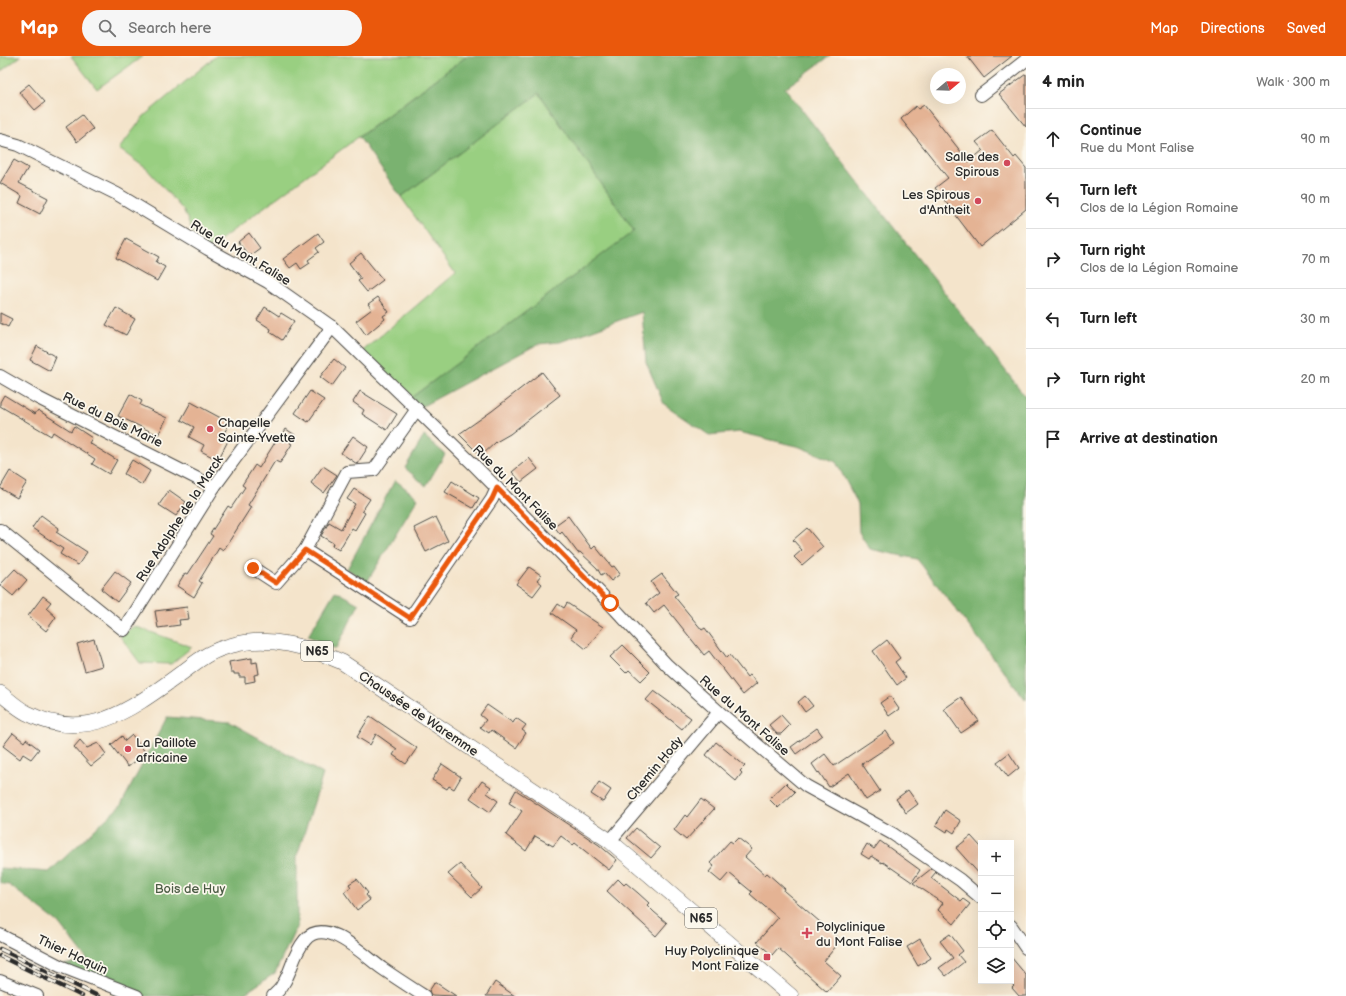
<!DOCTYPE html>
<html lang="en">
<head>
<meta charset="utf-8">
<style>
  :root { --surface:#fff; --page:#f6f6f6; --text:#222; --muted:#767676; --line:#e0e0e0; --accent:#ea580c }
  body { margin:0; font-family:"Balsamiq Sans",sans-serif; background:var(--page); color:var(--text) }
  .controls { position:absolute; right:12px; bottom:12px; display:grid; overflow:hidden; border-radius:0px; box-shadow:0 4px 16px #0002 }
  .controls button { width:36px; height:36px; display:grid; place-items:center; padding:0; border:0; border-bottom:1px solid var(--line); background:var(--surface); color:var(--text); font:20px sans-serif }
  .compass { position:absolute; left:930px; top:12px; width:36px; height:36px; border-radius:50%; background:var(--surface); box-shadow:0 4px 16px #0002; rotate:71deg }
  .stop { position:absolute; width:12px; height:12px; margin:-9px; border:3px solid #ea580c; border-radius:50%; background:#fff }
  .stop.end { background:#ea580c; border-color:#fff; box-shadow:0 1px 4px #0008 }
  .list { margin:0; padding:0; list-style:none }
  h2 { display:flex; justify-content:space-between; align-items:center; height:52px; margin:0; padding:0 16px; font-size:17px }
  h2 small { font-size:13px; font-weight:400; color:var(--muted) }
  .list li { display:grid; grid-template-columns:26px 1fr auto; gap:12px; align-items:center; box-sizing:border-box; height:60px; padding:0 16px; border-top:1px solid var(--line) }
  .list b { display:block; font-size:15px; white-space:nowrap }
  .list p { margin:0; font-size:13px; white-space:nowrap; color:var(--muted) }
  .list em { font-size:13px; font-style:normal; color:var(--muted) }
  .icon { flex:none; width:22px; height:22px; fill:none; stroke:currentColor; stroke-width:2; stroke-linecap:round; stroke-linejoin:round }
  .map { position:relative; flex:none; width:1026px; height:940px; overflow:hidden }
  header { display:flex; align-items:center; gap:24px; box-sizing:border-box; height:56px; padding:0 20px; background:var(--accent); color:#fff }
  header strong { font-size:19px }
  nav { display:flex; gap:22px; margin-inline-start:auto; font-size:14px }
  .search { width:280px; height:36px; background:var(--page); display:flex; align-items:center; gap:10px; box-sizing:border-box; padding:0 14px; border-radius:22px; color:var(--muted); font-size:15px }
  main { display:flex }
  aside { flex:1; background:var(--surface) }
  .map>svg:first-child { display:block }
  .green { fill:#99cf81; stroke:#627d56 }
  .forest { fill:#7ab26f; stroke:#526e4d }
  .building { fill:#e4b394 }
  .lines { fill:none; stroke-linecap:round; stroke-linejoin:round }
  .minor-casing { stroke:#494743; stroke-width:14 }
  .major-casing { stroke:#494743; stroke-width:16 }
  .minor { stroke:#fff; stroke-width:12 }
  .major { stroke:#fff; stroke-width:15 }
  .rail-casing { stroke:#2b2b2b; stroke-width:4.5 }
  .rail { stroke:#fbf7ec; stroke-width:3; stroke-dasharray:9; stroke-linecap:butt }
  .route { stroke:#ea580c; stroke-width:5 }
  .poi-dot { fill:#d1495b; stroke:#fbf7ec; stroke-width:1.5 }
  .labels { text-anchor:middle; stroke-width:3.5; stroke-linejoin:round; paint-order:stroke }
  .shield { fill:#fbf7ec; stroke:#696865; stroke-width:1 }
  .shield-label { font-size:12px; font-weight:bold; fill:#2b2b2b }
  .poi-label { font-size:13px; fill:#2b2b2b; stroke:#fbf7ec; text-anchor:end }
  .street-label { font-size:13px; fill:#2b2b2b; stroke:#fbf7ec }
  .park-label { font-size:13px; fill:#4c5c45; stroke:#fbf7ec }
</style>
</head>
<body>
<header>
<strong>Map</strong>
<div class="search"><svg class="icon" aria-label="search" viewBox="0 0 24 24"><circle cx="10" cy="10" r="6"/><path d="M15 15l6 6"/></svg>Search here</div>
<nav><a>Map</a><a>Directions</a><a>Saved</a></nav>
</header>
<main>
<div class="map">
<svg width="1026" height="940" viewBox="0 0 1026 940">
  <rect width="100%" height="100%" fill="#fbf7ec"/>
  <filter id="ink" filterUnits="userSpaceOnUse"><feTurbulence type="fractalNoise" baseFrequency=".025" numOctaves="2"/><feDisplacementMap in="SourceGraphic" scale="8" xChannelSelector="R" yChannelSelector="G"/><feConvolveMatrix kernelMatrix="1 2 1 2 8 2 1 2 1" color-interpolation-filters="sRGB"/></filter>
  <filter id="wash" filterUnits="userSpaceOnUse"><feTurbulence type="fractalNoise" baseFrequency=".012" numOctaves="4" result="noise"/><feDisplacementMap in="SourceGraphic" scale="16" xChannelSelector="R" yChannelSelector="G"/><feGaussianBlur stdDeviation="0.9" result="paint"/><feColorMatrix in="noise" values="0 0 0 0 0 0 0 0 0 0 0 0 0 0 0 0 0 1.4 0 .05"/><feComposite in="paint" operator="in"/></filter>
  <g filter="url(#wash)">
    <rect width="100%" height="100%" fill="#f4e4cb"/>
    <g class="green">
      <path d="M0 0H21L0 16Z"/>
      <path d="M71 0H143L97 33Z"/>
      <path d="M216 0H467L208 193 193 178 184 155 147 113 119 93 144 60Z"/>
      <path d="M539 37 634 175 408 344 359 298 455 217 401 141Z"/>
      <path d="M134 570 192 591 171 608 140 607 120 580Z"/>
    </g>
    <g class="forest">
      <path d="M467 0H830L785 32 1026 341V644L917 503 870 493 859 476 858 448 836 406 800 391 739 376 709 379 664 348 646 306 642 256 560 286 538 288 417 353 408 344 634 175 539 37 401 141 359 81Z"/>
      <path d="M424 380 445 398 426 430 405 412Z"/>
      <path d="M395 424 418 442 367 526 347 513Z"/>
      <path d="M335 535 359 548 336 593 308 580Z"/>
      <path d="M167 661 230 666 323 718 297 800V870L275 917 241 940H138L60 910 87 903 59 867 9 829 0 827V812L49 816 121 749Z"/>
    </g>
    <g id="blocks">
      <g class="building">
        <path d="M967 0H1012L984 22Z"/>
        <path d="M1026 18V71L999 38Z"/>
        <path d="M29 28 45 46 35 54 19 36Z"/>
        <path d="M924 49 969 106 983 94 976 86 992 74 1014 102 1016 100 1026 112V153L980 191 935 132 948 122 901 63 916 50 918 53Z"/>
        <path d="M82 59 93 73 77 86 66 71Z"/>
        <path d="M14 104 28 112 19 127 48 142 40 158 19 147 22 140 0 127Z"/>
        <path d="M249 177 260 192 249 200 238 186Z"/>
        <path d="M318 177 324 186 316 192 319 196 308 204 310 207 301 213 297 207 290 212 283 203Z"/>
        <path d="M126 183 159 201 156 206 165 211 157 225 116 202Z"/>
        <path d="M361 197 383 224 367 236 358 225 361 223 349 207Z"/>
        <path d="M378 241 389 256 383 260 385 263 366 279 356 265 372 253 368 248Z"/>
        <path d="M265 251 279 260 281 257 294 265 282 284 270 276 271 273 257 264Z"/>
        <path d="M116 252 135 263 126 279 106 269Z"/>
        <path d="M0 257 12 263 8 271 0 267Z"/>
        <path d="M37 290 56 301 50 315 30 304Z"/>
        <path d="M334 303 345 312 332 330 320 321Z"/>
        <path d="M542 316 560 339 510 378 496 386 481 400 459 378 492 355Z"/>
        <path d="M310 335 324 344 308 366 295 357Z"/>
        <path d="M360 335 397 358 387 374 362 358 364 354 353 346Z"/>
        <path d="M130 338 142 345 140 349 167 362 158 379 118 360Z"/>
        <path d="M4 339 35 358 38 354 71 375 74 370 92 382 89 387 117 404 109 418 92 408 95 403 53 376 51 380 0 350V346Z"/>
        <path d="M191 346 230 367 224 377 230 381 218 404 201 395 204 389 189 381 194 371 181 364Z"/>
        <path d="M286 373 295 379 290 387 292 388 280 407 275 405 248 449 251 451 223 495 219 492 199 525 202 527 194 541 177 530 185 517 188 518 213 480 210 478 228 450 231 452 245 431 242 429 255 409 259 412 279 380 281 381Z"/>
        <path d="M353 380 368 391 357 408 341 397Z"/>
        <path d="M529 402 538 413 521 426 512 416Z"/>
        <path d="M132 404 150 415 142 429 124 418Z"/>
        <path d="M323 410 337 419 324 437 311 427Z"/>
        <path d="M10 415 27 426 17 442 0 432Z"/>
        <path d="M452 425 479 442 473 452 445 436Z"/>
        <path d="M354 433 370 443 362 455 365 457 355 474 352 472 339 494 332 490 333 487 321 480 329 466 341 473 355 448 347 443Z"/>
        <path d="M169 434 186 446 176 460 159 449Z"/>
        <path d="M41 459 59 472 56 476 87 496 78 509 60 498 63 493 32 472Z"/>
        <path d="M568 460 592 493 595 490 612 511 614 510 620 518 611 525 604 517 601 519 597 512 580 496 578 497 562 476 560 478 554 470Z"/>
        <path d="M436 461 448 485 426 496 414 472Z"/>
        <path d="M807 472 823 491 802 509 794 501 802 494 793 484Z"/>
        <path d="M529 511 541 519 537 524 542 528 533 540 516 528Z"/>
        <path d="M15 513 27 524 13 540 0 529Z"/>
        <path d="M115 515 131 527 117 546 101 533Z"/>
        <path d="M662 518 678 538 674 540 702 574 705 572 727 602 730 599 747 621 750 619 757 627 743 639 709 595 704 599 664 549 654 557 646 547 659 537 651 526Z"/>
        <path d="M43 540 51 546 46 552 56 561 46 575 28 560Z"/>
        <path d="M567 547 603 571 586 593 571 581 576 574 552 557 558 548 564 552Z"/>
        <path d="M187 551 189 563 179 564 180 569 158 572 155 555Z"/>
        <path d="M94 583 102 610 85 615 77 588Z"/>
        <path d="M887 584 900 602 895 606 906 622 897 629 873 595Z"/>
        <path d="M623 589 650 616 641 625 629 614 626 617 610 601Z"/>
        <path d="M252 602V607L257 606 259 618 254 619 255 625 245 627V621H239V618H234V616H231L229 606Z"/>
        <path d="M654 635 691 662 682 673 646 644Z"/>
        <path d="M805 640 813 650 805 656 798 646Z"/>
        <path d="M890 640 899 653 889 660 880 647Z"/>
        <path d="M961 641 979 665 961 677 944 653Z"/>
        <path d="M487 649 513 667 516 662 526 669 522 674 526 677 516 692 491 674 489 677 480 671 486 664 480 659Z"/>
        <path d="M781 659 790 669 781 678H777L769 669Z"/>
        <path d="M370 660 417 692 406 708 393 699 397 693 376 678 370 689 357 681Z"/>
        <path d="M817 672 822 679 796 698 791 691Z"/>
        <path d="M886 675 894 687 862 708 880 735 866 744 849 717 829 731 819 716 818 717 812 708 825 698 834 710Z"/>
        <path d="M13 677 24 686 26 683 39 693 31 703 23 698 20 703 3 690Z"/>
        <path d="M132 679 146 697 128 711 111 689 122 680 125 685Z"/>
        <path d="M80 684 87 692 98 687 106 698 91 710 74 691Z"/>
        <path d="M716 686 745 710 740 715 742 717 736 725 706 699Z"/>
        <path d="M1009 697 1019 712 1008 721 997 706Z"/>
        <path d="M442 708 461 721 454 733 449 730 447 733 432 724Z"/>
        <path d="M482 725 491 731 487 737 498 745 490 756 470 742Z"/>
        <path d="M599 726 611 734 603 746 591 738Z"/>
        <path d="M786 727 795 736 778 752 769 743Z"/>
        <path d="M516 734 599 789 617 804 609 814 575 787 573 789 561 780 553 790 535 780 526 795 506 779 522 755 509 747Z"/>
        <path d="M908 734 918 748 906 757 896 743Z"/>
        <path d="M701 743 714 753 686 784 674 774 685 759 687 761Z"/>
        <path d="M945 754 961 765 954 777 948 773 947 776 936 769Z"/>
        <path d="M636 772 660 792 651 802 627 782Z"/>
        <path d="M971 780 981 791V820L956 792Z"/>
        <path d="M738 782 752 793 745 801 765 819 767 817 785 833 784 835 841 884 824 905 841 920 827 936 778 892 772 899 757 886 778 862 750 838 752 836 729 817 721 826 709 816 714 810 710 807 730 785 733 787Z"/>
        <path d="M880 785 920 814 912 826 883 806 882 807 871 800 869 803 861 798 867 788 874 793Z"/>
        <path d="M460 808 482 832 472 841 448 818Z"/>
        <path d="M931 813 936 816 931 822 961 845 963 843 970 848 954 868 938 854 943 847 913 827Z"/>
        <path d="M357 823 368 837 366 839 370 844 357 854 344 836 351 831 349 828Z"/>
        <path d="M618 823 624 829 626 827 638 837 649 847 647 849 654 856 667 867 656 880 607 835Z"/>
        <path d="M950 878 963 895 958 899 964 906 946 920 939 912 953 902 940 885Z"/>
        <path d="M920 883 931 902 918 910 907 891Z"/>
        <path d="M1011 901 1026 919V940H1019L1012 932 1014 930 1011 926Z"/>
        <path d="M435 926 456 940 431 939 429 935Z"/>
        <path d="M495 926 515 940H486Z"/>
      </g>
    </g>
  </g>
  <g filter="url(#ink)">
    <use href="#blocks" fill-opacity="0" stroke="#494743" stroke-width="1"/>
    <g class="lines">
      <g class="minor-casing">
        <g id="minor">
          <path d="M981 39 1026 4"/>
          <path d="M0 84 18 89 117 138 208 193 268 226 332 271 474 409 601 538 667 609 719 656 806 730 893 778 960 824 981 842"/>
          <path d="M0 320 38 342 214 431"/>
          <path d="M417 353 374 414 347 416 305 494 410 562 492 443 497 432"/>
          <path d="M0 474 124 574 214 431 332 271"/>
          <path d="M253 512 276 527 305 494"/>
          <path d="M610 785 719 656"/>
          <path d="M1011 870 1026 892"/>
          <path d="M0 879 60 910 137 940"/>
          <path d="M0 925 37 940"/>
          <path d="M273 940C277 936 281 933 283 928 292 915 292 900 305 884 326 859 365 901 383 913 396 922 410 931 424 940"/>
        </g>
      </g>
      <g class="major-casing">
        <path id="major" d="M0 637C9 644 17 652 27 657 85 687 129 655 176 621 196 607 207 595 233 589 270 579 308 591 342 606L610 785 791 940"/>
      </g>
      <use href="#minor" class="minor"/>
      <use href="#major" class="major"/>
      <g class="rail-casing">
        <g id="rail">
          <path d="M0 893 98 940"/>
          <path d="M0 900 82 940"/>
        </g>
      </g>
      <use href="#rail" class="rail"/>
    </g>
  </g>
  <g class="lines" filter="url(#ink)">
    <path class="route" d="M253 512 276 527 305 494 410 562 492 443 497 432 610 547"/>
  </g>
  <g class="poi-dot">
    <circle cx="1007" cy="107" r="4"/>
    <circle cx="978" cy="145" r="4"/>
    <circle cx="210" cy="373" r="4"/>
    <circle cx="128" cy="693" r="4"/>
    <path d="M805 871h4v4h4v4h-4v4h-4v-4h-4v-4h4z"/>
    <rect x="763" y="897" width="8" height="8" rx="2"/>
  </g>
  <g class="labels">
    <g class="shield">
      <rect x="301" y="585" width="32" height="20" rx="3"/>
      <rect x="685" y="852" width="32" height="20" rx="3"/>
    </g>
    <g class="shield-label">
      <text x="317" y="599">N65</text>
      <text x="701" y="866">N65</text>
    </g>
    <g class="poi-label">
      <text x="999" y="105">Salle des<tspan x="999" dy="15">Spirous</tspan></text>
      <text x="970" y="143">Les Spirous<tspan x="970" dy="15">d'Antheit</tspan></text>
      <text x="218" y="371" text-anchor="start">Chapelle<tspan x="218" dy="15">Sainte-Yvette</tspan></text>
      <text x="136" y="691" text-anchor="start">La Paillote<tspan x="136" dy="15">africaine</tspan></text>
      <text x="816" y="875" text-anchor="start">Polyclinique<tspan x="816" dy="15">du Mont Falise</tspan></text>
      <text x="759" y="899">Huy Polyclinique<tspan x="759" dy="15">Mont Falize</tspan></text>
    </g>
    <g class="street-label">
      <text transform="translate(241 196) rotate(31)" y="5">Rue du Mont Falise</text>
      <text transform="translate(113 363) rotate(26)" y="5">Rue du Bois Marie</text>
      <text transform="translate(516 431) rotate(45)" y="5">Rue du Mont Falise</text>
      <text transform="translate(179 462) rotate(-57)" y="5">Rue Adolphe de la Marck</text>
      <text transform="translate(419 657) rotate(34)" y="5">Chaussée de Waremme</text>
      <text transform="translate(745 659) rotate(41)" y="5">Rue du Mont Falise</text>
      <text transform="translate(654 712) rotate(-50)" y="5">Chemin Hody</text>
      <text transform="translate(73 898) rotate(25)" y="5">Thier Haquin</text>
    </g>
    <g class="park-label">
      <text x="190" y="837">Bois de Huy</text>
    </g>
  </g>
</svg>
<div class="controls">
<button>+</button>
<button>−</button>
<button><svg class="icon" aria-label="locate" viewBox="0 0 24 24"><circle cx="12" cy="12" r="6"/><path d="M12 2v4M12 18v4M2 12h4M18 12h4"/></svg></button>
<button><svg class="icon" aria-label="layers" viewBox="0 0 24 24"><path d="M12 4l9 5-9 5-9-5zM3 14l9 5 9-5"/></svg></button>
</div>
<svg class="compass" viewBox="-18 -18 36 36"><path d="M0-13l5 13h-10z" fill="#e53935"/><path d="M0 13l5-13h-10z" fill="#767676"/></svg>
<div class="stop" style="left:610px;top:547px"></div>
<div class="stop end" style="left:253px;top:512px"></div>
</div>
<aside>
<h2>4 min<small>Walk · 300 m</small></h2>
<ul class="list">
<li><svg class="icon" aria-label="ahead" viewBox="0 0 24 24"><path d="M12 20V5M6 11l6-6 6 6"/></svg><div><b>Continue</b><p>Rue du Mont Falise</p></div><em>90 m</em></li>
<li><svg class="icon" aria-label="left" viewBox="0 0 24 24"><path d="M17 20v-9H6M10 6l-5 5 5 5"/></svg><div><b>Turn left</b><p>Clos de la Légion Romaine</p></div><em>90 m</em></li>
<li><svg class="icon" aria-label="right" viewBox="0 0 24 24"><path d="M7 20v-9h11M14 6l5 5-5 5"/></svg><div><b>Turn right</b><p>Clos de la Légion Romaine</p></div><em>70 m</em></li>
<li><svg class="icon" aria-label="left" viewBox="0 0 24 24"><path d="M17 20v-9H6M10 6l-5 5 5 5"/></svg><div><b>Turn left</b></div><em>30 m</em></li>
<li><svg class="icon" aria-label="right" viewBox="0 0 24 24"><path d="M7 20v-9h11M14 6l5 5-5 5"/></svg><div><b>Turn right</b></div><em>20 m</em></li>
<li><svg class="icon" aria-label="arrive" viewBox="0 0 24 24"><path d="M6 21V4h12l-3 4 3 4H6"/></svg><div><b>Arrive at destination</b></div></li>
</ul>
</aside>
</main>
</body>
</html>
